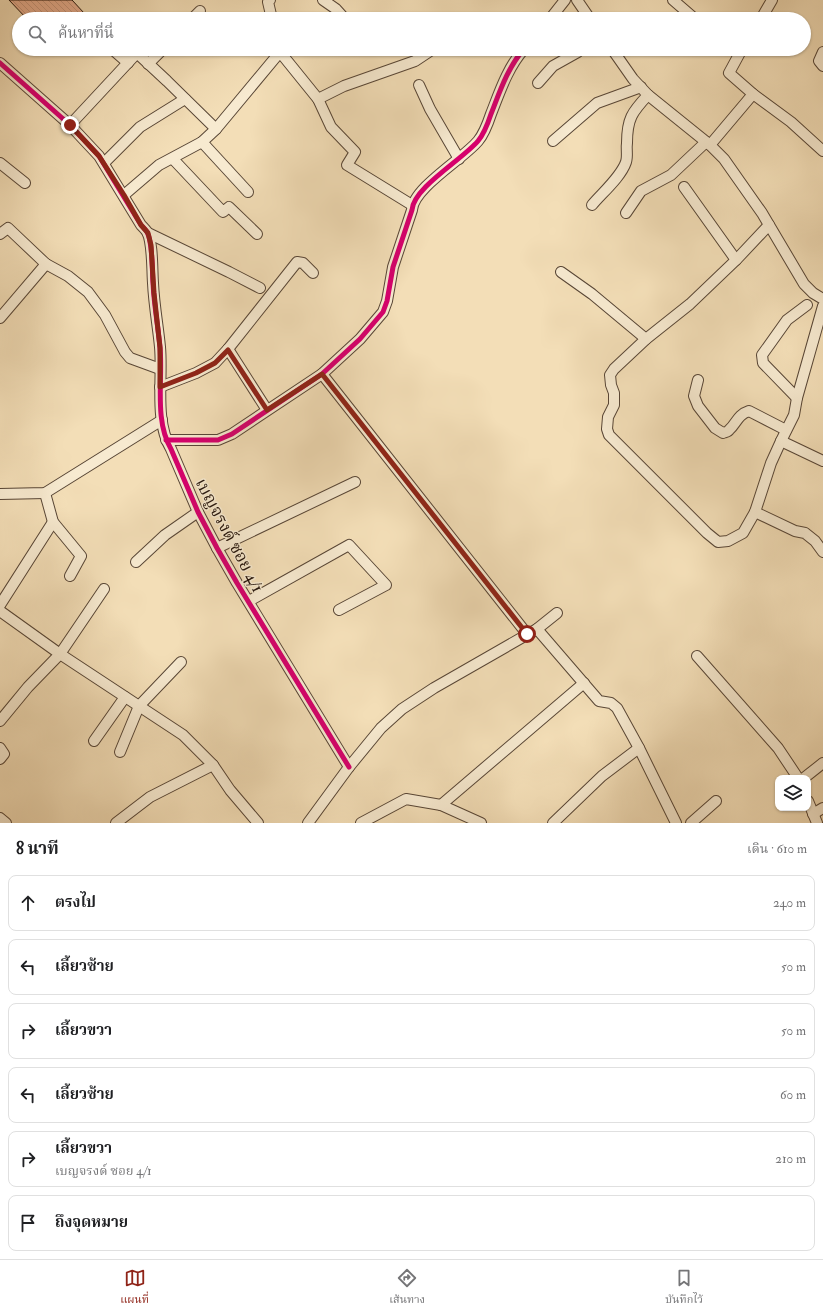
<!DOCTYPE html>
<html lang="th">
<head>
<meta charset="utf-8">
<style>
  :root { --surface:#fff; --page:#f6f6f6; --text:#202124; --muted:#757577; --line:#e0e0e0; --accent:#8f2418 }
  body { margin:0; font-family:"IM FELL Double Pica","Noto Serif Thai",serif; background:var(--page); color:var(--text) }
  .controls { position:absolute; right:12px; bottom:12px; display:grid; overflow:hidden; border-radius:8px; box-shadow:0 1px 3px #0004 }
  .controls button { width:36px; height:36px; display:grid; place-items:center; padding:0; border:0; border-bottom:1px solid var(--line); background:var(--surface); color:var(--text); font:20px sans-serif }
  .stop { position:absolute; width:12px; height:12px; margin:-9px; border:3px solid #8f2418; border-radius:50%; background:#fff }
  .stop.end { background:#8f2418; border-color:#fff; box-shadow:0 1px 4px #0008 }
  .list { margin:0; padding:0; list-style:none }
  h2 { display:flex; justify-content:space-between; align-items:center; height:52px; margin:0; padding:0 16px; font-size:17px }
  h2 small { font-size:13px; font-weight:400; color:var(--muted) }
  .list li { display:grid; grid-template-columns:26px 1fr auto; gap:12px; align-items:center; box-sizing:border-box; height:56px; margin:0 8px 8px; padding:0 8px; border:1px solid var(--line); border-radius:8px }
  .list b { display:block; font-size:15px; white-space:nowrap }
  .list p { margin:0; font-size:13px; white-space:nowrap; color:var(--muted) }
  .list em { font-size:13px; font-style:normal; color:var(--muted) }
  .icon { flex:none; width:22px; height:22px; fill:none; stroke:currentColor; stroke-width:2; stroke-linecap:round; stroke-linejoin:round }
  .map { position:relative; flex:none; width:823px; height:823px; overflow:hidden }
  .search { position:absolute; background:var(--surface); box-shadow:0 1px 3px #0004; left:12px; right:12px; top:12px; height:44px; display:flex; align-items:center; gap:10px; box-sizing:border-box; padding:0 14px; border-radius:22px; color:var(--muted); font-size:15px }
  .sheet { height:436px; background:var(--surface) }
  nav { display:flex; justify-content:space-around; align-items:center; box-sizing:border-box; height:56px; border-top:1px solid var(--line); background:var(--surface); font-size:11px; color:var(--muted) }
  nav a { display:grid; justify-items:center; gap:2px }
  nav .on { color:var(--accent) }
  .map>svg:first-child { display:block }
  .building { fill:url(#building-back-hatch); stroke:#24140b }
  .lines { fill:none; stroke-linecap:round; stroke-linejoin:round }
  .minor-casing { stroke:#584636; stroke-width:12 }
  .minor { stroke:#f7ead0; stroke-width:10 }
  .cycleway-casing { stroke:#f7ead0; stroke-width:8 }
  .cycleway { stroke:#d6006c; stroke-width:5 }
  .route { stroke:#8f2418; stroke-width:5 }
  .labels { text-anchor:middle; stroke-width:3; stroke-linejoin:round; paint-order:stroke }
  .street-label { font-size:17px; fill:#24140b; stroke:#f7ead0 }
</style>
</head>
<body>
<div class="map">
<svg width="823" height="823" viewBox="0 0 823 823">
  <defs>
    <pattern id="building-back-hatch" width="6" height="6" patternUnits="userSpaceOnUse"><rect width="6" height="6" fill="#e8af90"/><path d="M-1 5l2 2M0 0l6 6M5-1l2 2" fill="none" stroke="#c7967b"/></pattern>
  </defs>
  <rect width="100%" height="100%" fill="#f3deb7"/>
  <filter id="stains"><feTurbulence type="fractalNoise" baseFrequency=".005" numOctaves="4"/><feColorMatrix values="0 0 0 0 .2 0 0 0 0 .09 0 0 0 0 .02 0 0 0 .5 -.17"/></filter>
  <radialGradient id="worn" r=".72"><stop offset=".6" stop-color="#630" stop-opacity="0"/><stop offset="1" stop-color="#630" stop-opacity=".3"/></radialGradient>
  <path class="building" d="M9 0H72L84 13 78 19H27Z"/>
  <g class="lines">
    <g class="minor-casing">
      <g id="minor">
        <path d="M270 0 268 2 272 19"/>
        <path d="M323 0 336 9 345 19"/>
        <path d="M577 0 590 19"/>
        <path d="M673 0 695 19"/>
        <path d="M192 19 200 11"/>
        <path d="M550 19 565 0"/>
        <path d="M761 19 772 0"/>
        <path d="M112 49 128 63"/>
        <path d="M612 49 633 79 648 95 710 145 724 159 762 213 804 284 813 293 823 299"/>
        <path d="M742 49 729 73 753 94 791 122 823 151"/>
        <path d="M280 52 318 99 331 127 355 152 347 165 412 205"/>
        <path d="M823 52 819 61 823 66"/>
        <path d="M0 63 70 125 99 156 141 225C143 227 146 230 147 232 153 242 152 271 153 283 154 305 158 326 160 347 163 379 154 420 171 449L198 512 217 548 237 583 349 767"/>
        <path d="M148 64 163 49"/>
        <path d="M538 83 553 66 578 52 580 49"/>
        <path d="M419 85 430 109 459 159"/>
        <path d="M318 99 344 86 415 61 433 49"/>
        <path d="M70 125 137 53 167 81 216 129"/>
        <path d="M553 141 597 103 641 87"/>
        <path d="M202 142 248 192"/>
        <path d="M710 145 753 94"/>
        <path d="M173 159 223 212 229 207 257 234"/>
        <path d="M0 163 25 183"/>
        <path d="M104 163 140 127 185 99"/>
        <path d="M684 187 736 260"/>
        <path d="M124 195 159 165 202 142 216 129 280 52V49"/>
        <path d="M592 205C602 193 621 177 626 162 628 156 626 149 627 143 627 119 632 112 648 95"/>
        <path d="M626 213 641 191 671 175 706 142"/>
        <path d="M769 225 736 260 690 304 646 339 614 369 610 375 611 385 614 393V405L608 417 607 429 609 435 707 533 718 542 728 541 743 533 755 512 771 463 781 441"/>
        <path d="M148 233 229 272 260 288"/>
        <path d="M0 234 8 228 46 264 0 318"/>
        <path d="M46 264 68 276 88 292 105 315 125 352 130 358 160 369"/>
        <path d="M561 272 592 294 646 339"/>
        <path d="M823 306 797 398 794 415 781 441 823 461"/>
        <path d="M228 349 267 410"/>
        <path d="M322 374 527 634"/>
        <path d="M698 380 694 396 698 406 715 428 723 433C725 432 728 432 729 430 737 423 737 415 749 411L786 430"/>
        <path d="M160 387 196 373 215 363 228 349 297 262 303 263 313 273"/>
        <path d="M797 398 763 363 762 355 787 320 807 305"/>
        <path d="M166 440H218L232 434 322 374 360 339 383 312 387 301 393 267 412 210C413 188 463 159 478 141 484 134 488 123 491 114 500 91 508 67 524 49"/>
        <path d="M45 493 53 522 81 556 70 576"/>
        <path d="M0 494 45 493 162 420"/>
        <path d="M755 512 795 531 805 533 815 541 823 552"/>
        <path d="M217 548 355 482"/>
        <path d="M136 562 165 535 198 512"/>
        <path d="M249 601 349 545 386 585 339 610"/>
        <path d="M0 605 53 522"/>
        <path d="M0 611 60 654 183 735 213 765 230 790 258 823"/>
        <path d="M537 629 599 701 611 703 617 708 639 748 676 823"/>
        <path d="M697 656 778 748 798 778"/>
        <path d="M0 721 28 687 60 654 104 589"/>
        <path d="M94 741 125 697"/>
        <path d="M0 748 4 754 0 759"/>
        <path d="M120 752 139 706 181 662"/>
        <path d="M804 778 823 763"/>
        <path d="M808 801 817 823"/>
        <path d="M441 805 584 683"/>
        <path d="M813 814 823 808"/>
        <path d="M0 818 6 823"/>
        <path d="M116 823 150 797 213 765"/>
        <path d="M308 823 349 767 381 728 402 709 434 688 537 629 557 613"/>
        <path d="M361 823 406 799 441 805 481 823"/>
        <path d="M553 823 602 776 639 748"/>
        <path d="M691 823 716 801"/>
      </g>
    </g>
    <use href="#minor" class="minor"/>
    <g class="cycleway-casing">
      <g id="cycleway">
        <path d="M0 63 70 125 99 156 141 225C143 227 146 230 147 232 153 242 152 271 153 283 154 305 158 326 160 347 163 379 154 420 171 449L198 512 217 548 237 583 349 767"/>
        <path d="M166 440H218L232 434 322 374 360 339 383 312 387 301 393 267 412 210C413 188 463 159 478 141 484 134 488 123 491 114 500 91 508 67 524 49"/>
      </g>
    </g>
    <use href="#cycleway" class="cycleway"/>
  </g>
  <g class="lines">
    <path class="route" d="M70 125 99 156 124 195 141 225 148 233 151 245 154 293 160 348V387L196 373 215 363 228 350 267 410 322 374 527 634"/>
  </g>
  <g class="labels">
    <g class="street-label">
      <text transform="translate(230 535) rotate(62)" y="6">เบญจรงด์ ซอย 4/1</text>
    </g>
  </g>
  <rect width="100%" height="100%" filter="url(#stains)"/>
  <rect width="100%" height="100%" fill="url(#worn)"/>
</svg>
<div class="controls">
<button><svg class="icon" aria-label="layers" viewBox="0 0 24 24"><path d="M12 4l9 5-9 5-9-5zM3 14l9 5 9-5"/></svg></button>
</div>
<div class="stop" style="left:527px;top:634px"></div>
<div class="stop end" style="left:70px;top:125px"></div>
<div class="search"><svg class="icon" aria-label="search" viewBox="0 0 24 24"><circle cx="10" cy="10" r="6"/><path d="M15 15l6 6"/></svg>ค้นหาที่นี่</div>
</div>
<section class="sheet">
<h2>8 นาที<small>เดิน · 610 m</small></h2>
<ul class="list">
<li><svg class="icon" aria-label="ahead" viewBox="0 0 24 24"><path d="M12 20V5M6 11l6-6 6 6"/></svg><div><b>ตรงไป</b></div><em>240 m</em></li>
<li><svg class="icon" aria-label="left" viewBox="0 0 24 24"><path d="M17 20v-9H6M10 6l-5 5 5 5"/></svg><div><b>เลี้ยวซ้าย</b></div><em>50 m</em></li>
<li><svg class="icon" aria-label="right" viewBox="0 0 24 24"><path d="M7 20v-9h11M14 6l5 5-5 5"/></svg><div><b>เลี้ยวขวา</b></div><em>50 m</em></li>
<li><svg class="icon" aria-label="left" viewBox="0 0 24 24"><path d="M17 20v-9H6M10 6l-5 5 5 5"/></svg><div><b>เลี้ยวซ้าย</b></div><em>60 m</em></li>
<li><svg class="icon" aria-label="right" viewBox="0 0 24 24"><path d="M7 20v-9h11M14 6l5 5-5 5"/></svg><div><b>เลี้ยวขวา</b><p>เบญจรงด์ ซอย 4/1</p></div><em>210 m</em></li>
<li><svg class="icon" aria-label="arrive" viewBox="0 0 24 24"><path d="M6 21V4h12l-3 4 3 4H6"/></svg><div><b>ถึงจุดหมาย</b></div></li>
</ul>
</section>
<nav>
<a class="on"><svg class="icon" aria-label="map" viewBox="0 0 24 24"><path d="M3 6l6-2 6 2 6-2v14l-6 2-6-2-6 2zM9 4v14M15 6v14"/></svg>แผนที่</a>
<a><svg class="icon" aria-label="directions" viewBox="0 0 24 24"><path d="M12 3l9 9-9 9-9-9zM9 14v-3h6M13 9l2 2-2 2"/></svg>เส้นทาง</a>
<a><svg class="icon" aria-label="saved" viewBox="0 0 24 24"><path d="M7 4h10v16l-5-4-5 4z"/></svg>บันทึกไว้</a>
</nav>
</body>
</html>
